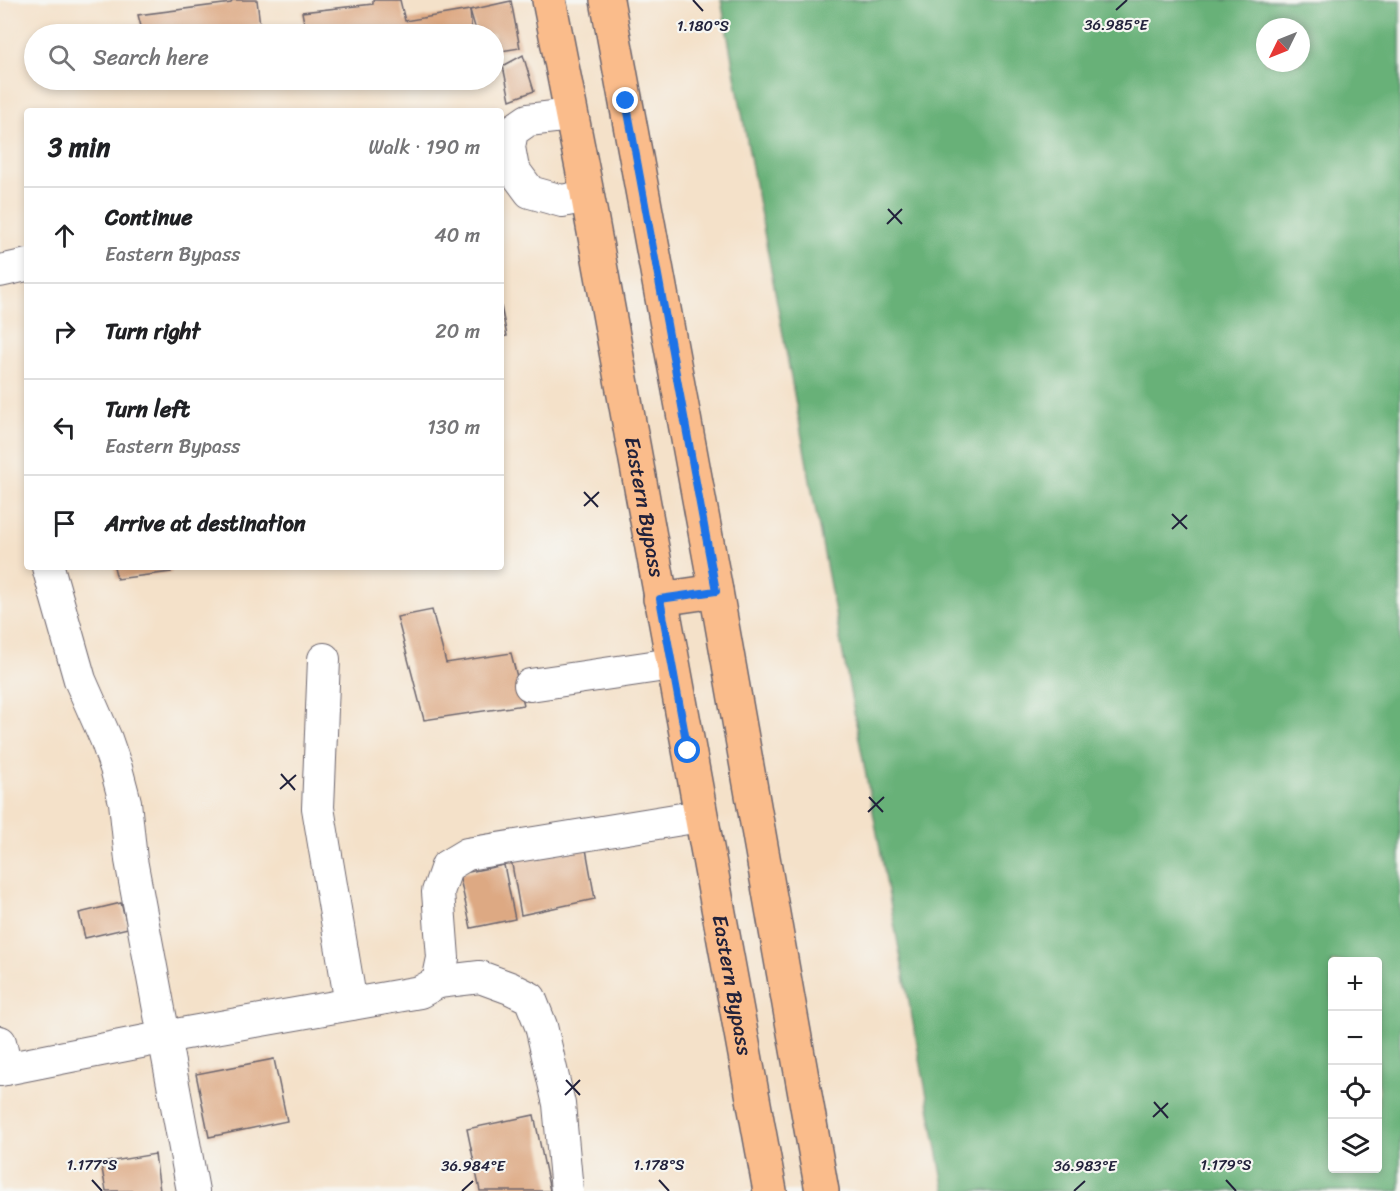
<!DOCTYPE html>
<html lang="en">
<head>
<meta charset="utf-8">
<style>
  :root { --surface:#fff; --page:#f2f2f2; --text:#202124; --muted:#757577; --line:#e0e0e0 }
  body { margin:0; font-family:Sriracha,sans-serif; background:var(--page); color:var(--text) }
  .controls { position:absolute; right:18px; bottom:18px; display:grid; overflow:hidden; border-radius:6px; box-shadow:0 3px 9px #0003 }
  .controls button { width:54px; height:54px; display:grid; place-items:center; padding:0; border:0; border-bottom:2px solid var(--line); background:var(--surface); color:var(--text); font:30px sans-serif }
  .compass { position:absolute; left:1256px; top:18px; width:54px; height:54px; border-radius:50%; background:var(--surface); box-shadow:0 3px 9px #0003; rotate:227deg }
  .stop { position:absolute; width:18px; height:18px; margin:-14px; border:4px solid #1a73e8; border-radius:50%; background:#fff }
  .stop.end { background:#1a73e8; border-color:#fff; box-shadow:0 2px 6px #0008 }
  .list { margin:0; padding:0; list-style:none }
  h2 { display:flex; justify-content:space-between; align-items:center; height:78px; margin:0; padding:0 24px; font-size:26px }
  h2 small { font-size:20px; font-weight:400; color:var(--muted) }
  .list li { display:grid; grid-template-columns:39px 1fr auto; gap:18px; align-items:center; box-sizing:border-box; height:96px; padding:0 24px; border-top:2px solid var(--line) }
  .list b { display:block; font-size:22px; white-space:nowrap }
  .list p { margin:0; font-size:20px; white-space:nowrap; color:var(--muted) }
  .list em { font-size:20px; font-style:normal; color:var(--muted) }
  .icon { flex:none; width:33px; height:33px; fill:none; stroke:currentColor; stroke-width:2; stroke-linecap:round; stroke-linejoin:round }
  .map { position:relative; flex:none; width:1400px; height:1191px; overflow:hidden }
  .search { position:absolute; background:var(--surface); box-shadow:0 3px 9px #0003; left:24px; top:24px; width:480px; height:66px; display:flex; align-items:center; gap:15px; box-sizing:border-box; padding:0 21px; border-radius:33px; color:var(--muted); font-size:22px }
  .panel { position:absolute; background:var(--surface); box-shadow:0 3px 9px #0003; left:24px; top:108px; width:480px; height:462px; border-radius:6px }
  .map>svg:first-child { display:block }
  .forest { fill:#68b178; stroke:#456a5a; stroke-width:1.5; fill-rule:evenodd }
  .building { fill:#dda983 }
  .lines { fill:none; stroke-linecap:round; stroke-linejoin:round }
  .minor-casing { stroke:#6c656d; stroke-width:34 }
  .major-casing { stroke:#6c656d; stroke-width:36 }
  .minor { stroke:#fff; stroke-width:32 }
  .major { stroke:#fabc8b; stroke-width:33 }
  .route { stroke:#1a73e8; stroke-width:8 }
  .ticks { fill:none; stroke:#22223b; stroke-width:2 }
  .labels { text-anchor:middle; stroke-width:4.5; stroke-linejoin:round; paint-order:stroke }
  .street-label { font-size:21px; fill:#22223b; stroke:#f6f6f2 }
  .ticks-label { font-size:15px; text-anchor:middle; fill:#22223b; stroke:#f6f6f2; stroke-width:4.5; stroke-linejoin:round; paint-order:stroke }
</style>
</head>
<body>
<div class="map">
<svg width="1400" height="1191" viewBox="0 0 1400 1191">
  <rect width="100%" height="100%" fill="#f6f6f2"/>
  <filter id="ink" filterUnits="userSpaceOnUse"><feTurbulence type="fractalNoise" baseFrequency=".0167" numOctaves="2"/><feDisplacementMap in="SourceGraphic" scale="12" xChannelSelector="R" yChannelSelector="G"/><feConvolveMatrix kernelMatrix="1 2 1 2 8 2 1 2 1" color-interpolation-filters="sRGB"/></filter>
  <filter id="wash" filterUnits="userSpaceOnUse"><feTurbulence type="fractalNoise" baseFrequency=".008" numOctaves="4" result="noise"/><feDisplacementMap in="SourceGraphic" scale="24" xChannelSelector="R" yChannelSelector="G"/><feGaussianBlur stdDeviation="1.35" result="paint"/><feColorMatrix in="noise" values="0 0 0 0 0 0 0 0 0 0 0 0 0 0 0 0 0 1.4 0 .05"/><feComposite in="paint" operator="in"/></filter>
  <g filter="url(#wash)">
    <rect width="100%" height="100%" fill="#f4e1c9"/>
    <path class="forest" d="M721 0H1400V1191H945L812 491ZM1265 27H1301V63H1265ZM1332 962H1378V1168H1332Z"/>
    <g id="blocks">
      <g class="building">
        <path d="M232 0H257L260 25 204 34H143L138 15 231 3Z"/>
        <path d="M373 0H400L405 21 470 10 472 34H306L302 12 373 4Z"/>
        <path d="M511 1 520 48 494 52V34H477L470 10Z"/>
        <path d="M523 55 534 91 510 100 503 66Z"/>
        <path d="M501 306 507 336 501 337Z"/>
        <path d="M114 567H171V572L117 579Z"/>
        <path d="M432 610 446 663 511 653 524 705 424 720 397 617Z"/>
        <path d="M586 849 595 899 521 915 511 859Z"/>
        <path d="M504 865 515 919 471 928 459 874Z"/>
        <path d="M121 903 128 928 85 938 79 913Z"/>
        <path d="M274 1059 287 1121 209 1137 196 1074Z"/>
        <path d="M534 1115 550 1191H480L467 1129Z"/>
        <path d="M155 1154 160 1191H106L101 1163Z"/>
      </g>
    </g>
  </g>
  <g filter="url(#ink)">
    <use href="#blocks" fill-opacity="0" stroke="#6c656d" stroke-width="1.5"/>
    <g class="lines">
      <g class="minor-casing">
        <g id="minor">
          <path d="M571 115 528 120 512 131 509 147 513 169 530 192 562 201 587 196"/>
          <path d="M0 271 27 265"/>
          <path d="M48 567 80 680 106 739 116 768 125 802 131 860 193 1191"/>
          <path d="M324 659 318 808 351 1004"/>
          <path d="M530 685 672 664"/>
          <path d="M438 982 480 977 510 988 530 998 541 1026 559 1104 567 1191"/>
          <path d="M0 1042 6 1069"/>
          <path d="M0 1070 181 1034 420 992 438 982 443 958 438 892 447 866 467 854 700 816"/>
        </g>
      </g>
      <g class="major-casing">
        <g id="major">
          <path id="s1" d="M549 0 586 188 770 1191"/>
          <path d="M607 0 716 591 822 1191"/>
          <path d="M660 599 716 591"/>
        </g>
      </g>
      <use href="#minor" class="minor"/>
      <use href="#major" class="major"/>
    </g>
  </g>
  <g class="lines" filter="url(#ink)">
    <path class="route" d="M626 101 716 591 660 599 688 751"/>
  </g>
  <path class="ticks" d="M693 0 703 11M1116 10 1127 0M888 209 902 224M887 224 902 209M584 492 598 507M584 506 599 492M1172 514 1187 529M1172 529 1187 515M281 774 295 790M280 789 296 775M869 797 883 812M868 812 884 797M566 1080 580 1095M565 1095 580 1080M1154 1102 1168 1118M1153 1117 1168 1103M92 1180 102 1191M659 1180 669 1191M1226 1180 1236 1191M462 1191 473 1181M1074 1191 1085 1181"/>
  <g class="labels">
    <g class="street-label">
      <text dy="7" stroke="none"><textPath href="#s1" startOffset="516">Eastern Bypass</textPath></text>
      <text dy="7" stroke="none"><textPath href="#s1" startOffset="1002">Eastern Bypass</textPath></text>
    </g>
  </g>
  <g class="ticks-label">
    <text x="1116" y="30">36.985°E</text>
    <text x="703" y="31">1.180°S</text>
    <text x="92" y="1170">1.177°S</text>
    <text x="659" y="1170">1.178°S</text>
    <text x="1226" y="1170">1.179°S</text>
    <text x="473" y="1171">36.984°E</text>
    <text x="1085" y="1171">36.983°E</text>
  </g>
</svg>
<div class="controls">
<button>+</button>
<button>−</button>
<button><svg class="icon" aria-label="locate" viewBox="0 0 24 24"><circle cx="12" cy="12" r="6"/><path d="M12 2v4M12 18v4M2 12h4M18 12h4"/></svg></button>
<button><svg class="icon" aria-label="layers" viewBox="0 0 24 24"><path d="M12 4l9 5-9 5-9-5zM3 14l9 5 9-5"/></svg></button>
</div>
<svg class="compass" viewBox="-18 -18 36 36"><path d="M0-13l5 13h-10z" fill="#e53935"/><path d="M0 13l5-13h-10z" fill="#757577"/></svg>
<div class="stop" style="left:688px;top:751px"></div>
<div class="stop end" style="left:626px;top:101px"></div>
<div class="search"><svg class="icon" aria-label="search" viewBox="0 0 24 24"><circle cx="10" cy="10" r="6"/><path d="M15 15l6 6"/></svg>Search here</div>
<section class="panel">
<h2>3 min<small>Walk · 190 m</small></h2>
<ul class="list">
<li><svg class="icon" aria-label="ahead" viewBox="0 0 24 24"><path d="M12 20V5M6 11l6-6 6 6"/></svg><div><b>Continue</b><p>Eastern Bypass</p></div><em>40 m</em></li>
<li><svg class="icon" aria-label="right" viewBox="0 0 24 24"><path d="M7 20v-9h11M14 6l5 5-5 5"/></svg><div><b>Turn right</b></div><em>20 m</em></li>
<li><svg class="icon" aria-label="left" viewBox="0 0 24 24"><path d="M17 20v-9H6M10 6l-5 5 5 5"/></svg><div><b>Turn left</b><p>Eastern Bypass</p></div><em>130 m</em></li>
<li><svg class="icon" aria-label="arrive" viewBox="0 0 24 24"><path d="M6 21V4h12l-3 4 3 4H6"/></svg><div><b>Arrive at destination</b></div></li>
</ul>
</section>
</div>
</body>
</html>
